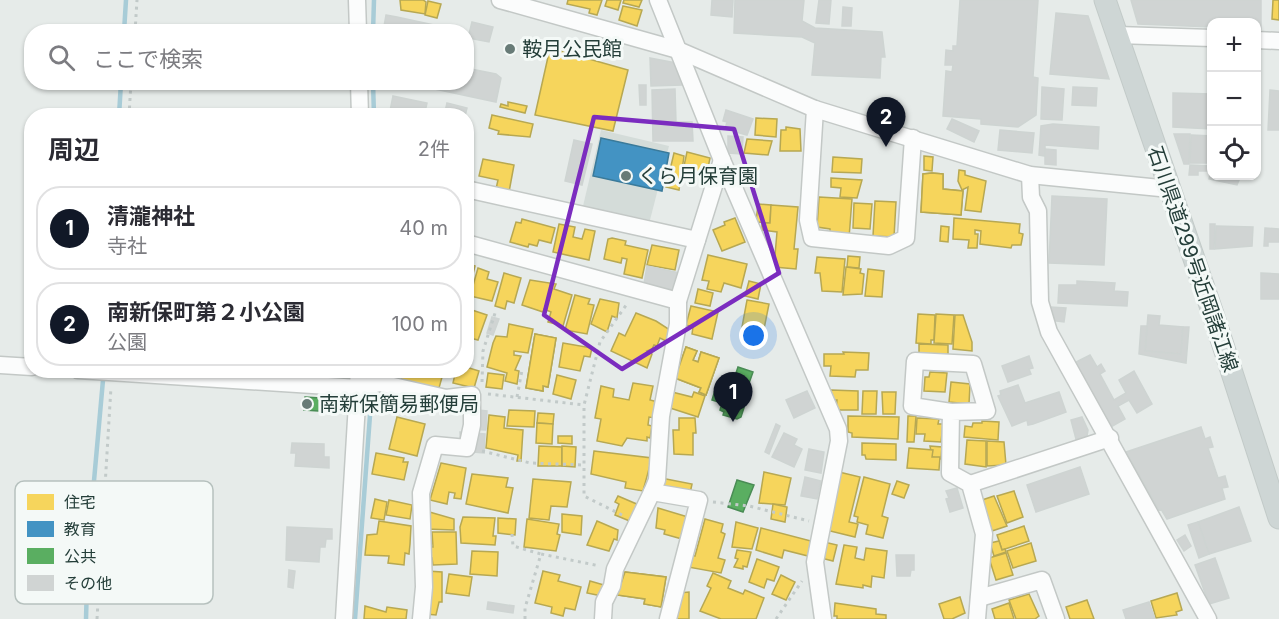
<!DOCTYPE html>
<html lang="ja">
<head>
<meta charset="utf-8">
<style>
  :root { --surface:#fff; --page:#f7f7f7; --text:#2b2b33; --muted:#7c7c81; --line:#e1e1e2; --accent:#111827 }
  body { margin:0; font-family:Inter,"Noto Sans JP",sans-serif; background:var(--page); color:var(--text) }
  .controls { position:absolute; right:18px; top:18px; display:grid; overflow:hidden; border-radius:12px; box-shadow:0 2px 4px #0004 }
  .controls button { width:54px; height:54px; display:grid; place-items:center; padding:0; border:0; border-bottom:2px solid var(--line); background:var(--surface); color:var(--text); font:30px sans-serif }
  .you { position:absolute; left:754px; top:336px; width:21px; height:21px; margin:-15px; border:4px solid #fff; border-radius:50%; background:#1a73e8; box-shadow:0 0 0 9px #1a73e833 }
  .badge { display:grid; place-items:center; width:39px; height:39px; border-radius:50%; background:var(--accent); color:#fff; font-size:20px; font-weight:700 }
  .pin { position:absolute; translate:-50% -50px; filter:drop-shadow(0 2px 3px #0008) }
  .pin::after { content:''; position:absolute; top:32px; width:21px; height:18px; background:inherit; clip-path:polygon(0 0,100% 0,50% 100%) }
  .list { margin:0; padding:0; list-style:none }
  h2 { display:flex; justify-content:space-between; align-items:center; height:78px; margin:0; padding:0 24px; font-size:26px }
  h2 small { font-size:20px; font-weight:400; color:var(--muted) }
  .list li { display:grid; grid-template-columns:39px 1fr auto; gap:18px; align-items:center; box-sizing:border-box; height:84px; margin:0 12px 12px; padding:0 12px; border:2px solid var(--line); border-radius:24px }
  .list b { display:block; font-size:22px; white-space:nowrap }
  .list p { margin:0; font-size:20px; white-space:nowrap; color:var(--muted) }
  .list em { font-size:20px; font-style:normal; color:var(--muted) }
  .icon { flex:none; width:33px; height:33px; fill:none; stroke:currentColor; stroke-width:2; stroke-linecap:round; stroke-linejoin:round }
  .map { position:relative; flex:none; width:1279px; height:619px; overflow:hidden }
  .search { position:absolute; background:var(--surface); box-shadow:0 2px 4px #0004; left:24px; top:24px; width:450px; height:66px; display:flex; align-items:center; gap:15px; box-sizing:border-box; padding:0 21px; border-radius:24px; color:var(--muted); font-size:22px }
  .panel { position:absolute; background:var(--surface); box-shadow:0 2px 4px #0004; left:24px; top:108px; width:450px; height:270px; border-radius:24px }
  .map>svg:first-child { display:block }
  .built { fill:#d4dcd9 }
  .homes { fill:#f6d55c; stroke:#b7a852; stroke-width:1.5 }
  .schools { fill:#4393c3; stroke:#3a7a9a; stroke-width:1.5 }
  .public { fill:#5aae61; stroke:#4a8c55; stroke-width:1.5 }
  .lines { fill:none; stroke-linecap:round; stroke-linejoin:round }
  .stream { stroke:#a8ccd7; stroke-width:4.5 }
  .building { fill:#d0d4d3; stroke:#ced4d2; stroke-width:1.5 }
  .minor-casing { stroke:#c3c8c6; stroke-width:19 }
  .major-casing { stroke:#c2cac8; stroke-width:23 }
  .path { stroke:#c2cac9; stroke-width:3; stroke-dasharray:3 4.5; stroke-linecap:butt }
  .minor { stroke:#fbfcfc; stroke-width:16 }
  .major { stroke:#ced6d5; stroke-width:21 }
  .marked { fill:none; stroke:#7b2cbf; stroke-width:4.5; stroke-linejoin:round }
  .poi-dot { fill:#687b77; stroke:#f4f9f7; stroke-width:2 }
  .labels { text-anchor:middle; stroke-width:6; stroke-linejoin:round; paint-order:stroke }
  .poi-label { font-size:20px; fill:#243e39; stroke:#f4f9f7; text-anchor:start }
  .street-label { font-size:20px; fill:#243e39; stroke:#f4f9f7 }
  .key { fill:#f4f9f7; stroke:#b6c1be; stroke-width:1.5 }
  .key-label { font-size:16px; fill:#243e39 }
</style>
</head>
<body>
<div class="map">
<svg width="1279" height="619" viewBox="0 0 1279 619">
  <rect width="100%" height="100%" fill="#e6ebe9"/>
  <path class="built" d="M601 130 669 146 650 220 583 206Z"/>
  <g class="homes">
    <path d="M400 0H423L426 2 425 14 401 10Z"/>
    <path d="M568 0H602L597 15 589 13 590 9 567 4Z"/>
    <path d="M607 0H621L618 10 605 6Z"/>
    <path d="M624 0H642L639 7 623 3Z"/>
    <path d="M1273 0H1279V20L1272 19Z"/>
    <path d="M428 1 441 4 437 18 425 15Z"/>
    <path d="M623 6 642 10 637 26 619 20Z"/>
    <path d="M550 48 628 70 613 131 535 115Z"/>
    <path d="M508 102 527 106 525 113 500 107 501 104 508 106Z"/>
    <path d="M492 115 533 124 530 137 498 134 499 131 489 128Z"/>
    <path d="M756 118 777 119 776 137 755 135Z"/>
    <path d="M786 127 800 129 801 151H780L781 130H786Z"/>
    <path d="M747 139 772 141 768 155 744 153Z"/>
    <path d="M687 152 710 158 706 178 682 175Z"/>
    <path d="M674 153 684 156 679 190 666 187Z"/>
    <path d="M924 156 933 157 932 171 924 170Z"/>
    <path d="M833 157 862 159 861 173 832 172Z"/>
    <path d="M483 159 514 165 509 192 496 189 498 180 479 176Z"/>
    <path d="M959 170 965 171V175L986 181 981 212 965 210 968 187 962 190 958 181Z"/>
    <path d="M932 173 943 174V189L963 191 961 215 921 212 923 174Z"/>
    <path d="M932 173 943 174V189L963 191 961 215 921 212 923 174Z"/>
    <path d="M831 178 862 180 857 198 840 197 841 188 831 187Z"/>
    <path d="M819 197 852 199 849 238 830 236V229L817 227Z"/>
    <path d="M875 201 896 202 894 237 873 236Z"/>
    <path d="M854 203 872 204 870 229 853 228Z"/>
    <path d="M758 204 771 205 770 223 756 222Z"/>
    <path d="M771 205 798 207 794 249H798L796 269 774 267 777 232 762 230V223H770Z"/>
    <path d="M735 218 745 242 722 251 713 230 725 225 724 222Z"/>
    <path d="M954 218 1020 224 1019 233 1023 234 1021 245H1012L1011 248 980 244 981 231 975 230V234H978L977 248H968L969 240 953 239Z"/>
    <path d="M522 219 555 228 551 243 539 240 537 246 529 244 528 247 510 242 516 222 521 223Z"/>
    <path d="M559 224 575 227 573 237 582 239 585 229 595 231 589 260 553 252Z"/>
    <path d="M941 226 949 227 948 242 940 241Z"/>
    <path d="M612 238 626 241 625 245 648 250 642 278 624 274 627 259 622 258 621 263 604 259 608 239Z"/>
    <path d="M652 245 679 250 675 270 647 265Z"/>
    <path d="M708 255 747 264 741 288 724 283 721 292 707 289 709 281 702 280Z"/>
    <path d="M848 256 860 257 859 268 847 267Z"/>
    <path d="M817 257 845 259 842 292 822 291 820 273H815Z"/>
    <path d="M466 263 475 266 467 298H466Z"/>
    <path d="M846 267 861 269 860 273 864 274 862 294 843 295Z"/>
    <path d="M478 268 489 272 487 279 498 282 492 301 470 296Z"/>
    <path d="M868 269 884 271 882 297 865 296Z"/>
    <path d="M504 273 521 278 514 303 507 301 505 309 495 306Z"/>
    <path d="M530 280 556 284 554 289 572 295 563 326 548 322 551 312 544 309 543 312 522 305Z"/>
    <path d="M749 281 761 284 758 299 745 296Z"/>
    <path d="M698 289 713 293 710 306 695 303Z"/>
    <path d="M575 295 590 299 588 304 594 305 587 334 565 330Z"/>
    <path d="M600 299 619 303 617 318 612 316 607 332 591 324Z"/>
    <path d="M747 300 769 304 763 334 742 327Z"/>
    <path d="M691 306 718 312 712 339 692 334 693 327 686 325Z"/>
    <path d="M466 308 487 315 478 340 466 337Z"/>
    <path d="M636 313 656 321 670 330 666 341 660 338 657 346 654 345 652 349 647 351 652 354 647 368 611 351 619 333 625 336Z"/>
    <path d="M918 314 935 315 934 340H931V344L916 343Z"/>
    <path d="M936 314 954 315 952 344 934 343Z"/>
    <path d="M955 315H963L972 342V351L953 349Z"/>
    <path d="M509 324 533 329 528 353 514 351V355L521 356 515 370 519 371 517 384 505 381 507 373 487 367 493 343 496 336 507 337Z"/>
    <path d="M535 334 556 338 548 387 543 386V391L526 388Z"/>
    <path d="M535 334 556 338 548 387 543 386V391L526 388Z"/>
    <path d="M563 343 592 348 590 357 584 356 580 371 559 367Z"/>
    <path d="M919 344 948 345V356L919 354Z"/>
    <path d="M686 347 697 351 693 360 698 362 701 352 719 358 706 395 699 392 701 388 675 378Z"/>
    <path d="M686 347 697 351 693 360 698 362 701 352 719 358 706 395 699 392 701 388 675 378Z"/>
    <path d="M843 352 869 353 868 370H856L855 377 830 376 831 366H824V354H844Z"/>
    <path d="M466 367 479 371 474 388 453 383 456 370H466Z"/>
    <path d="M403 370H444L439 388 400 385Z"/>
    <path d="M930 372 947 373 945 392 924 391 925 377H929Z"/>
    <path d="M488 373 504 375 502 389 486 387Z"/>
    <path d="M557 375 576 380 571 399 553 394Z"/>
    <path d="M951 382 970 384 969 404 949 402Z"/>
    <path d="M633 383 653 386 650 400 658 402 655 418 649 417 648 425 652 426 650 438 647 437V441L627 438 622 446 597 441 601 419 595 418 601 386 614 389 613 397 629 400Z"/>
    <path d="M831 390 858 391V410H836L837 400H830Z"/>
    <path d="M863 391H877L876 414H862Z"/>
    <path d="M672 392 692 397 694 392 705 396 698 417 667 407Z"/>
    <path d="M882 392H896L895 414H883Z"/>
    <path d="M509 410 535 411 534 427 507 426Z"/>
    <path d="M538 413 554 414 553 424 537 423Z"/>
    <path d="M489 415 505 417 504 428 523 430 521 461H517L518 455 486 448Z"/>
    <path d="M848 416 899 417 898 439 852 437V433L848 432Z"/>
    <path d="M908 416H916L914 442H907Z"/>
    <path d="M397 417 425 424 417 456 389 449Z"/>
    <path d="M679 418H695L696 433H693V455L674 454 673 430H679Z"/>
    <path d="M917 418 939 419 938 424H943L941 442 924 441 925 434H916Z"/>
    <path d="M982 421 999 422 998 440 964 437 965 426 972 427 973 423H982Z"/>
    <path d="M537 423 553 424 552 444 536 443Z"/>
    <path d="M558 436H572V444L558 443Z"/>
    <path d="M967 440 986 441V467L965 464Z"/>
    <path d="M987 441 1004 442 1006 465 987 466Z"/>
    <path d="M862 443 896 444V460L866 459 865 455H862Z"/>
    <path d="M539 446 562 447V466H538Z"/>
    <path d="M562 446 576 447 575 467 562 466Z"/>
    <path d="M930 446 942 447 941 459 932 457Z"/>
    <path d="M909 448 933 450 932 457H940L939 470 907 468Z"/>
    <path d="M594 451 652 458 643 491 625 488 626 482 591 474Z"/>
    <path d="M376 453 404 458 403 462H408L404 480 372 474Z"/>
    <path d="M441 463 466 468 461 499 454 498 455 493 449 492 447 504 430 500Z"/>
    <path d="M764 472 791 478 785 505 759 503Z"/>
    <path d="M839 472 860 477 849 522 858 524 855 537 826 530Z"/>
    <path d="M472 474 508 478 506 487 513 488 508 513 466 504Z"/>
    <path d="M864 477 890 484 882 516 888 518 883 538 866 534 868 525 857 522 858 517 854 516Z"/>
    <path d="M661 478 692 484 688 503 659 491Z"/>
    <path d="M533 479 571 482 567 507 551 506 549 520 529 518Z"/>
    <path d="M897 481 909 485 904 498 892 494Z"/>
    <path d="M1014 491 1023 517 1007 523 997 496Z"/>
    <path d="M618 496 639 505 632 522 615 515 619 504 615 502Z"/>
    <path d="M994 496 1007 526 992 531 982 500Z"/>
    <path d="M375 499 387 502 384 520 371 518Z"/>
    <path d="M389 500 412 505 410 519 386 515Z"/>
    <path d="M773 504 787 507 785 522 771 519Z"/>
    <path d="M658 508 688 517 682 539 664 534 665 530 656 528Z"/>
    <path d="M426 511 454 519V530L426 529Z"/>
    <path d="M562 514 582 516 581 535 562 532Z"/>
    <path d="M463 517 495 518 493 536H496L495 545 461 543 460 527Z"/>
    <path d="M498 518 516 519 515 535 498 533Z"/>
    <path d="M527 519 559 524 557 534 560 535 556 551 524 547Z"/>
    <path d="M705 519 723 524 721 532 725 534 718 558 725 560 721 573 688 567 692 555 695 556Z"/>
    <path d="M379 521 411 526 410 544 409 554 405 553 404 565 388 563 389 556 365 555 367 535 377 534Z"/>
    <path d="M597 521 618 530 617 540 614 539 609 551 587 545Z"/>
    <path d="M736 522 758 528 752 549 732 547Z"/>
    <path d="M1024 526 1029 541 1002 550 997 535Z"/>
    <path d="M761 528 811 541 808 556 784 550 782 558 756 550Z"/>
    <path d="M432 532H456L457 564 433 565 432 558H427L426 547H433Z"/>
    <path d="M999 541 1002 550 1005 549 1006 552 994 556 990 543Z"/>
    <path d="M824 542 837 545 833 561 821 558Z"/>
    <path d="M1031 543 1036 561 1013 568 1007 551Z"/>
    <path d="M844 545 857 547 855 558 864 560 866 548 887 551 884 578 872 576 871 587 863 585V588L836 584Z"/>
    <path d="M737 550 751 552 747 567 743 566V569L734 567 738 559 735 558Z"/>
    <path d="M472 551 498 552 497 576 470 574Z"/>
    <path d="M1006 553 1013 575 996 580 989 558Z"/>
    <path d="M757 559 779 567 774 581 767 579 764 588 749 582Z"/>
    <path d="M427 571 442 572V602H439L436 615 426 614Z"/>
    <path d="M543 571 560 575 558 581 581 587 575 610 565 608 563 616 551 613 552 607 535 603Z"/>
    <path d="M625 572 666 577 661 607 644 604 645 599 617 595Z"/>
    <path d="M625 572 666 577 661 607 644 604 645 599 617 595Z"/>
    <path d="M713 573 731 581 728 588 743 594 745 590 764 598 756 619H721L700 611 711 588 707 586Z"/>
    <path d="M449 574 472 577 469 596 446 593Z"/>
    <path d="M781 575 795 582 786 600 772 594Z"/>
    <path d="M590 581 604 585 602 596 587 593Z"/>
    <path d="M689 592V619H676L679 593Z"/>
    <path d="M1177 593 1182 610 1176 612 1177 615 1156 618 1151 601Z"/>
    <path d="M1029 594 1039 616 1035 619H1016L1009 600Z"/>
    <path d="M960 597 965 613 952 619H944L939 604Z"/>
    <path d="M1087 600 1094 619H1070L1066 607Z"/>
    <path d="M835 603 876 609V614L886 615V619H837V616H834Z"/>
    <path d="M1009 603 1014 619H995L992 609Z"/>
    <path d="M365 606 386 612 387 607 407 610 406 619H364Z"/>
  </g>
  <path class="schools" d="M601 138 669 153 662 191 593 176Z"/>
  <g class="public">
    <path d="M738 367 753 372 748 386 744 385 743 390 749 392 741 417 737 419 723 415 724 412 720 410 722 403 712 400 717 384 735 388 737 383 733 382Z"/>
    <path d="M305 397 335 399 333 412 304 410Z"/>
    <path d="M737 480 754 485 743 512 728 507Z"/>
  </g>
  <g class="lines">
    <g class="stream">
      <path d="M124 32 126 0"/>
      <path d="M373 32 374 0"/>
      <path d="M373 82 374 116"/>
      <path d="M119 116 121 82"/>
      <path d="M373 380V370"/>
      <path d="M86 619 88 548 103 380"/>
      <path d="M355 619 372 388"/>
    </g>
  </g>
  <g class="building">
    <path d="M712 0H733L732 17 711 15Z"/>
    <path d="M735 0H804L802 21 815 28 882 32 885 57H881L880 78 812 75 815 43 802 37 734 33Z"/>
    <path d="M819 0H831L829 24 816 23Z"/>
    <path d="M960 0H1038L1033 77 1038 78 1036 115 1018 127 981 124V119L943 116 946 71 952 72 953 65H945L946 50 953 51V46H957Z"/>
    <path d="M1131 0H1261V29H1256V22H1212V27L1138 24Z"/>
    <path d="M843 7 852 8 851 26H842Z"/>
    <path d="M1056 13 1088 16 1109 79 1050 74Z"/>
    <path d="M386 15 397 17 457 30 383 32Z"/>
    <path d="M472 22 493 27 489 42 468 38Z"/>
    <path d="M650 58 676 63 682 77V85L651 86Z"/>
    <path d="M466 68 496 74 501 78 496 102 402 82H466Z"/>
    <path d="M639 85H646V105H640Z"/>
    <path d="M1042 87 1064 89 1062 120 1041 119Z"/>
    <path d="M1073 87 1097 88 1096 106 1072 105Z"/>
    <path d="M675 89 676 122H692L693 141H653L652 90Z"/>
    <path d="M1270 90 1279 91V130H1268Z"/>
    <path d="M1173 93 1212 94V129L1173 127Z"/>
    <path d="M393 96 427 103 424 116H389Z"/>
    <path d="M447 103 467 108 465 116H444Z"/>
    <path d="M726 110 753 119 747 135 725 129 727 122 723 121Z"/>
    <path d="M952 119 979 131 974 142 947 129Z"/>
    <path d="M1053 124 1099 127 1098 149 1045 145V156L1039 155 1041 126Z"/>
    <path d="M1000 130 1034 133 1032 153 998 150Z"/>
    <path d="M1174 134H1190L1189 164H1184Z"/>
    <path d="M1191 135 1212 136V163H1190Z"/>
    <path d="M728 136 743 137 742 154 728 153Z"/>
    <path d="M574 140 592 144 582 185 565 181Z"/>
    <path d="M1045 149 1056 150V165L1045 164Z"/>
    <path d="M1190 165 1212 166V171H1198V175H1189Z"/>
    <path d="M1210 174 1239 180 1237 185 1209 179Z"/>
    <path d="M1052 196 1107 199 1104 265 1049 263Z"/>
    <path d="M1210 224H1215L1214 249H1210Z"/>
    <path d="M1216 226 1253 227 1252 246 1215 249Z"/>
    <path d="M1265 228 1279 229V242H1268V246H1264Z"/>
    <path d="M647 266 680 273 676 291 644 284Z"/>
    <path d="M1261 273 1279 274V299H1261Z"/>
    <path d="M1077 281 1115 283 1114 291 1128 292 1127 306 1058 303 1059 285H1077Z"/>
    <path d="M1050 307 1066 308 1064 322 1049 320Z"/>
    <path d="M1148 315 1160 316 1159 325 1183 327 1181 354 1145 351Z"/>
    <path d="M492 317 499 319 493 335 487 333Z"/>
    <path d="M1141 326H1147L1145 351 1181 354 1183 327H1189L1186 363 1139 354Z"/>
    <path d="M1090 355 1097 367 1101 364 1105 371 1100 374 1114 400 1126 393 1119 380 1134 371 1152 404 1137 413 1129 400 1118 406 1125 419 1109 428 1074 363Z"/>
    <path d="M1029 356 1033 368 1029 369 1031 374 1008 382 1002 366Z"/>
    <path d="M1018 385 1025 403 1059 392 1066 412 1033 424 1028 425 1027 420 1012 426 998 396 1001 395 1000 391Z"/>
    <path d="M807 391 815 408 794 418 786 400Z"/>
    <path d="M468 409 487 411 486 430 464 429Z"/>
    <path d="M1082 417 1088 430 1087 436 1076 439 1071 420Z"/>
    <path d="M776 424 780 426 769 454 765 452Z"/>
    <path d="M1201 427 1205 439 1210 437 1213 447 1208 448 1218 478 1225 476 1228 487 1222 488 1225 499 1167 519 1161 509 1159 510 1126 452Z"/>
    <path d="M460 432 485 434 484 453 461 451Z"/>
    <path d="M784 433 797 439 794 445 802 449 794 467 772 457Z"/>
    <path d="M292 443 324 444V457H329V468L295 466 296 453H291Z"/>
    <path d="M809 449 824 452 821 473 805 470Z"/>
    <path d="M1080 467 1089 494 1036 512 1027 485Z"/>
    <path d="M805 477 821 481 817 499 801 496Z"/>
    <path d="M957 488 963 508 950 512 946 499 949 498 946 491Z"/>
    <path d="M1239 507 1251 541 1209 554 1198 522Z"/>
    <path d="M1198 522 1209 554 1199 558 1188 525Z"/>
    <path d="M287 527 332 529V539H326L325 547H320L319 562 286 560Z"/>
    <path d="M1185 535 1191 546 1184 551 1177 540Z"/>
    <path d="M896 555H914V570H911L910 576H897Z"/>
    <path d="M1215 558 1229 598 1209 604 1195 565Z"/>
    <path d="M289 570 295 571 293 588 288 587Z"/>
    <path d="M488 602 514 606 513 613 487 609Z"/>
    <path d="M1149 602 1155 619H1126L1123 610Z"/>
  </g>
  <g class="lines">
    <g class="minor-casing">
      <g id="minor">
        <path d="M357 0 358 32"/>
        <path d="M500 0 678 50 815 109 1030 175 1170 189"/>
        <path d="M658 0 722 160 838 429 839 441 815 562 823 619"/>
        <path d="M1117 35 1212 38"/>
        <path d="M1256 40 1279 41"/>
        <path d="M359 82 360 116"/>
        <path d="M815 109 808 220 812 238 889 246 906 238 913 138"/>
        <path d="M1030 175 1031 197 1038 211 1040 302 1049 332 1208 619"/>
        <path d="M466 189 697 240"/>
        <path d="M466 243 678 301"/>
        <path d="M0 365 32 367"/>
        <path d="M78 370 359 388 380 383 446 398 472 395V425L467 448 435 445 421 493 424 587 421 619"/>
        <path d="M951 412 987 411 973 364 915 361 912 406 951 412 950 473 970 484 984 534 977 619"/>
        <path d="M970 484 1110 438"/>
        <path d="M979 598 1042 580 1056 619"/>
        <path d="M344 619 359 370"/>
        <path d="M603 619 604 602 612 586 615 569 652 492"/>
        <path d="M668 619 699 500 652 492 657 480 661 416 678 324V301L722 160"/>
      </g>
    </g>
    <g class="major-casing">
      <path id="major" d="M1105 0 1212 311 1279 518"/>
    </g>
    <g class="path">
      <path d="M135 32 137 0"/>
      <path d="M129 116 131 82"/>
      <path d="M482 382 483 351 496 310"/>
      <path d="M488 394 584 405"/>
      <path d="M517 397 522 370"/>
      <path d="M482 451 530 463 584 465"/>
      <path d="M713 502 749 506 809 521"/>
      <path d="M622 515 584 496V405L600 342 627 304"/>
      <path d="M512 534 513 546 541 554"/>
      <path d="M97 619 111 387"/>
      <path d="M525 619V608L541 554 600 566"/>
      <path d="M776 619 802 581"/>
    </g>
    <use href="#minor" class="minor"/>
    <use href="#major" class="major"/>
  </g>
  <path class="marked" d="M594 117 734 129 779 273 622 369 544 315Z"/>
  <g class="poi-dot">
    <circle cx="510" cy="49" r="6"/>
    <circle cx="626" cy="176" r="6"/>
    <circle cx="307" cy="404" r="6"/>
  </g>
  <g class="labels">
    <g class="poi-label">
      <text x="522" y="56">鞍月公民館</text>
      <text x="638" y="183">くら月保育園</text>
      <text x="319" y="411">南新保簡易郵便局</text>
    </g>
    <g class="street-label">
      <text transform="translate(1193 259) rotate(71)" y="7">石川県道299号近岡諸江線</text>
    </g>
  </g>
  <rect x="15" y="481" width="198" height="123" rx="9" class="key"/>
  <rect x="27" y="494" width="27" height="16" fill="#f6d55c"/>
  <rect x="27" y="521" width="27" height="16" fill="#4393c3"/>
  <rect x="27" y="548" width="27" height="16" fill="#5aae61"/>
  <rect x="27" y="575" width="27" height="16" fill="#d0d4d3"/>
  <g class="key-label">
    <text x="64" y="508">住宅</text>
    <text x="64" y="535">教育</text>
    <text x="64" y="562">公共</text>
    <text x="64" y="589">その他</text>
  </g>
</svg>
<div class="controls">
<button>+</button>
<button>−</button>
<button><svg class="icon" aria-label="locate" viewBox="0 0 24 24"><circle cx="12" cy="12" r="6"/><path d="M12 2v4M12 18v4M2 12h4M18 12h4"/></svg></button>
</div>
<div class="you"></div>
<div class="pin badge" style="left:733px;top:422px">1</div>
<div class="pin badge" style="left:886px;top:147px">2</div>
<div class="search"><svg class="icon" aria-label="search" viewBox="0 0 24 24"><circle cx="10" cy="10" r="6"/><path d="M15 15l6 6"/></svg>ここで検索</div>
<section class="panel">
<h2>周辺<small>2件</small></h2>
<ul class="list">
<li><span class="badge">1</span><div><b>清瀧神社</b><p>寺社</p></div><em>40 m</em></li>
<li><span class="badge">2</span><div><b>南新保町第２小公園</b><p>公園</p></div><em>100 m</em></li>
</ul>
</section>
</div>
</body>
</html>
